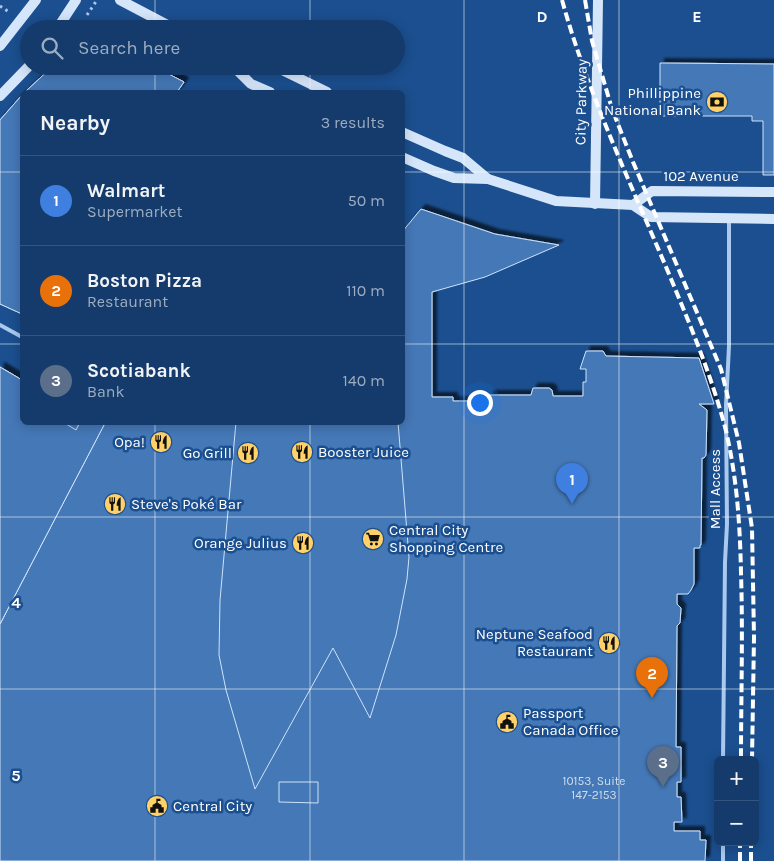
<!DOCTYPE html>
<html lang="en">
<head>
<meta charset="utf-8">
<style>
  :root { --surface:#143b6b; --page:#214673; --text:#f1f3f6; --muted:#9dadc1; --line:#33557e; --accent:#ffd166 }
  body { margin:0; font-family:Karla,sans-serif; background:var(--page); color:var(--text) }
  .controls { position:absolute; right:15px; bottom:15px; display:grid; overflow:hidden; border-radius:8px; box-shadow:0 2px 12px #0003 }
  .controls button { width:45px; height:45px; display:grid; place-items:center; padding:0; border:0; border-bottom:1px solid var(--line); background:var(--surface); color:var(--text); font:25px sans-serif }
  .you { position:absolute; left:479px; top:402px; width:18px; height:18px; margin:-12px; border:4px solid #fff; border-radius:50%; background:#1a73e8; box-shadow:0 0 0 8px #1a73e833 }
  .badge { display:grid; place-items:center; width:32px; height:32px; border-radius:50%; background:var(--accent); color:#fff; font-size:16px; font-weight:700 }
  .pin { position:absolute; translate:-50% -41px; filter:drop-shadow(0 1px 2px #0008) }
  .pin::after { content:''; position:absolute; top:26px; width:18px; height:15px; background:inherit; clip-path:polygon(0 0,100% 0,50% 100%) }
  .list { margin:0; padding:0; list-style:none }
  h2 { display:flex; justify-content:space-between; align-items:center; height:65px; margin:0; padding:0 20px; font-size:21px }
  h2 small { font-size:16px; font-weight:400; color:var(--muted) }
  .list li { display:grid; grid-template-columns:32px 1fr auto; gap:15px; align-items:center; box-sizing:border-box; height:90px; padding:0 20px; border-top:1px solid var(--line) }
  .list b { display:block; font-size:19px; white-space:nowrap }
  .list p { margin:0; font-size:16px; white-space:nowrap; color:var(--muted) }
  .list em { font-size:16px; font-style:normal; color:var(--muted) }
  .icon { flex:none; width:28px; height:28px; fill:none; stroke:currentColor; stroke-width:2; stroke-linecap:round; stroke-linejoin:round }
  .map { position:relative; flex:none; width:774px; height:861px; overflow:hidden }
  .search { position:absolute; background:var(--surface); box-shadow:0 2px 12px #0003; left:20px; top:20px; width:385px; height:55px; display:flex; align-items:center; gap:12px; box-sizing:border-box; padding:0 18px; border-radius:28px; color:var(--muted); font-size:19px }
  .panel { position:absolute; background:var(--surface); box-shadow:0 2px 12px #0003; left:20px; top:90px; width:385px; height:335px; border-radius:8px }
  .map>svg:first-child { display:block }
  .building { fill:#4478b7; stroke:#cfe3fa; filter:url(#shadow) }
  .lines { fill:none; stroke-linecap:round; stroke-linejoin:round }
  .path { stroke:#a9c9ee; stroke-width:3; stroke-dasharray:2.5 4; stroke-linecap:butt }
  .lane { stroke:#a9c9ee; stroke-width:4 }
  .secondary { stroke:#d6e6fa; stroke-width:10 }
  .rail { stroke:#fff; stroke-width:4; stroke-dasharray:9 4; stroke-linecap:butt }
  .grid { fill:none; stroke:#fff; stroke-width:1; stroke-opacity:0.55 }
  .labels { text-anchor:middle; stroke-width:5; stroke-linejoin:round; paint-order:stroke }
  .number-label { font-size:12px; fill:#d0dded }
  .poi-label { font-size:15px; fill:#fff; stroke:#1b4f8f; text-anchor:end }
  .street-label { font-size:15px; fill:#fff; stroke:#1b4f8f }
  .grid-label { font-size:16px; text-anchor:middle; font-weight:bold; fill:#fff; stroke:#1b4f8f; stroke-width:5; stroke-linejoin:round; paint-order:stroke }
</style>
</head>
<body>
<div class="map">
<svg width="774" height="861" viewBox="0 0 774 861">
  <defs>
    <filter id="shadow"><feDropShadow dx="4.5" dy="-4.5" stdDeviation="1" flood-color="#0009"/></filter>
  </defs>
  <rect width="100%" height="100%" fill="#1b4f8f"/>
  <g class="building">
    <path d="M660 63 774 64V175H763V121H752V116H660Z"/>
    <path d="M53 66H153L184 82 177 92H25Z"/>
    <path d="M53 66H153L184 82 177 92H25Z"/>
    <path d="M22 95V314L0 304V120Z"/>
    <path d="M22 95V314L0 304V120Z"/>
    <path d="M421 209 495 234 559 245 485 277 432 292V397H453V401H489V395H531L533 388H549L552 390 553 396H583V382H586V369H580L586 351H603L606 356 699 358 714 404H699L707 410 706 455 704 458H702L701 545H700V548H694V584L691 590 688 594H677V604L681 608 680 623 677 626 676 747H681V782H677V797H681L682 822H674V831H700V840H706L705 861H0V624L105 422H402V232Z"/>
    <path d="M0 367 22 380V422H100L104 425 0 624Z"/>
    <path d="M0 367 22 380V422H100L104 425 0 624Z"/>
    <path d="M63 422H80L76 430Z"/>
    <path d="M236 422H398L409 557 407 579 396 635 370 718 333 648 255 789 226 690 219 655 220 600Z"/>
    <path d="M279 782H318V803L279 802Z"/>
  </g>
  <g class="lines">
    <g class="path">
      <path d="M0 6 9 12"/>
      <path d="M87 15 97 0"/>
    </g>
    <g class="lane">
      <path d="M0 325 22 337"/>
      <path d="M723 760 725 562 727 524 726 405 729 346V220"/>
      <path d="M723 861V842"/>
    </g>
    <g class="secondary">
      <path d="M120 0 175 29"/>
      <path d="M57 29 76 0"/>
      <path d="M0 46 36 0"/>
      <path d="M233 66 251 84 270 92"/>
      <path d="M274 66 327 92"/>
      <path d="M0 96 29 66"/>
      <path d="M402 132 445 151 463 158 488 179"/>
      <path d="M402 157 434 171 454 178 488 179 556 201 633 205 651 217 774 219"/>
      <path d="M595 204 598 0"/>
      <path d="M633 205 652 191 774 192"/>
    </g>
    <g class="rail">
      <path d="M562 0C588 94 631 184 669 274 690 325 712 376 726 431 737 478 740 525 741 573 743 635 741 697 741 760"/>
      <path d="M585 0 592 41 612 109 633 162 721 369 739 443 752 528 754 637 752 760"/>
      <path d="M740 861V842"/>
      <path d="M751 861V842"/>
    </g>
  </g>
  <path class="grid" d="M155 0V29M310 0V29M464 0V861M619 0V861M155 66V92M310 66V92M0 172H22M402 172H774M0 344H22M402 344H774M155 422V861M310 422V861M0 517H774M0 689H774"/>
  <defs>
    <g id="bank-disc" transform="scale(1.125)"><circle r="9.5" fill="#ffd166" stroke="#1b4f8f"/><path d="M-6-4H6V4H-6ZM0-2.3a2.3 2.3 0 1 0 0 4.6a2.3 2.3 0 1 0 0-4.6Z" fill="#111"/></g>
    <g id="restaurant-disc" transform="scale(1.125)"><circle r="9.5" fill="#ffd166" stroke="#1b4f8f"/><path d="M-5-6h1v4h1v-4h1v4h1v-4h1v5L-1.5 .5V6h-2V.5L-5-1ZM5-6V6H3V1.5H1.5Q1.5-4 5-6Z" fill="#111"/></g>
    <g id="supermarket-disc" transform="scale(1.125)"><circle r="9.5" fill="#ffd166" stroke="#1b4f8f"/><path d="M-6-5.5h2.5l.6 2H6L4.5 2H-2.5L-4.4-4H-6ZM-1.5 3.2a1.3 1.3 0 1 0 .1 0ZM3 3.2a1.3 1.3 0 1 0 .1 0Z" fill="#111"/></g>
    <g id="civic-disc" transform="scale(1.125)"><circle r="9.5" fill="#ffd166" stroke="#1b4f8f"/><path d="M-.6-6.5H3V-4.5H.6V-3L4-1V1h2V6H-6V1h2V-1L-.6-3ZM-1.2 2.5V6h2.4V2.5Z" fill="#111"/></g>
  </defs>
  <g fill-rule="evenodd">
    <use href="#bank-disc" x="717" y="102"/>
    <use href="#restaurant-disc" x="161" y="442"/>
    <use href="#restaurant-disc" x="302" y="452"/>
    <use href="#restaurant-disc" x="248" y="453"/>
    <use href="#restaurant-disc" x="115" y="504"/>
    <use href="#supermarket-disc" x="373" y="539"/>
    <use href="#restaurant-disc" x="303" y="543"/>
    <use href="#restaurant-disc" x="609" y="643"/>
    <use href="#civic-disc" x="507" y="722"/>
    <use href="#civic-disc" x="157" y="806"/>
  </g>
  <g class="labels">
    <g class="number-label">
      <text x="594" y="785">10153, Suite<tspan x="594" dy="14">147-2153</tspan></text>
    </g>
    <g class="poi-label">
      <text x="701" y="98">Phillippine<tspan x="701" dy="17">National Bank</tspan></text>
      <text x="145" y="447">Opa!</text>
      <text x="318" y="457" text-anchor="start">Booster Juice</text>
      <text x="232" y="458">Go Grill</text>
      <text x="131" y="509" text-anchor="start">Steve's Poké Bar</text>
      <text x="389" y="535" text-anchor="start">Central City<tspan x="389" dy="17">Shopping Centre</tspan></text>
      <text x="287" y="548">Orange Julius</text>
      <text x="593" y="639">Neptune Seafood<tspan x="593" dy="17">Restaurant</tspan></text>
      <text x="523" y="718" text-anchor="start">Passport<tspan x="523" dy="17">Canada Office</tspan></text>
      <text x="173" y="811" text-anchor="start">Central City</text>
    </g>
    <g class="street-label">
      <text transform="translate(581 102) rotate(-89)" y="5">City Parkway</text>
      <text x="701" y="181">102 Avenue</text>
      <text transform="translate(715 489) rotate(-90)" y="5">Mall Access</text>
    </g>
  </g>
  <g class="grid-label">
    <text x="542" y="22">D</text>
    <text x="697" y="22">E</text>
    <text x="16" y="608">4</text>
    <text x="16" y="781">5</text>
  </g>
</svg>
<div class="controls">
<button>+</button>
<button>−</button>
</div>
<div class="you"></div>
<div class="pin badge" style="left:572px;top:504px;background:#3f7fe0">1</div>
<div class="pin badge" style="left:652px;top:698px;background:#e8710a">2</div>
<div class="pin badge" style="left:663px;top:787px;background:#5c6f8a">3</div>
<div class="search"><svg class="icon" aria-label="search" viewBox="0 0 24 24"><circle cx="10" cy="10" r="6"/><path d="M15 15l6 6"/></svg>Search here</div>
<section class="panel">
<h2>Nearby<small>3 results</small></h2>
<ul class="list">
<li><span class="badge" style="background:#3f7fe0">1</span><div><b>Walmart</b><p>Supermarket</p></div><em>50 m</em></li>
<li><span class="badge" style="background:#e8710a">2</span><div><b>Boston Pizza</b><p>Restaurant</p></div><em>110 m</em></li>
<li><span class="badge" style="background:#5c6f8a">3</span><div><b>Scotiabank</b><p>Bank</p></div><em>140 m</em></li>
</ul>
</section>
</div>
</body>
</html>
